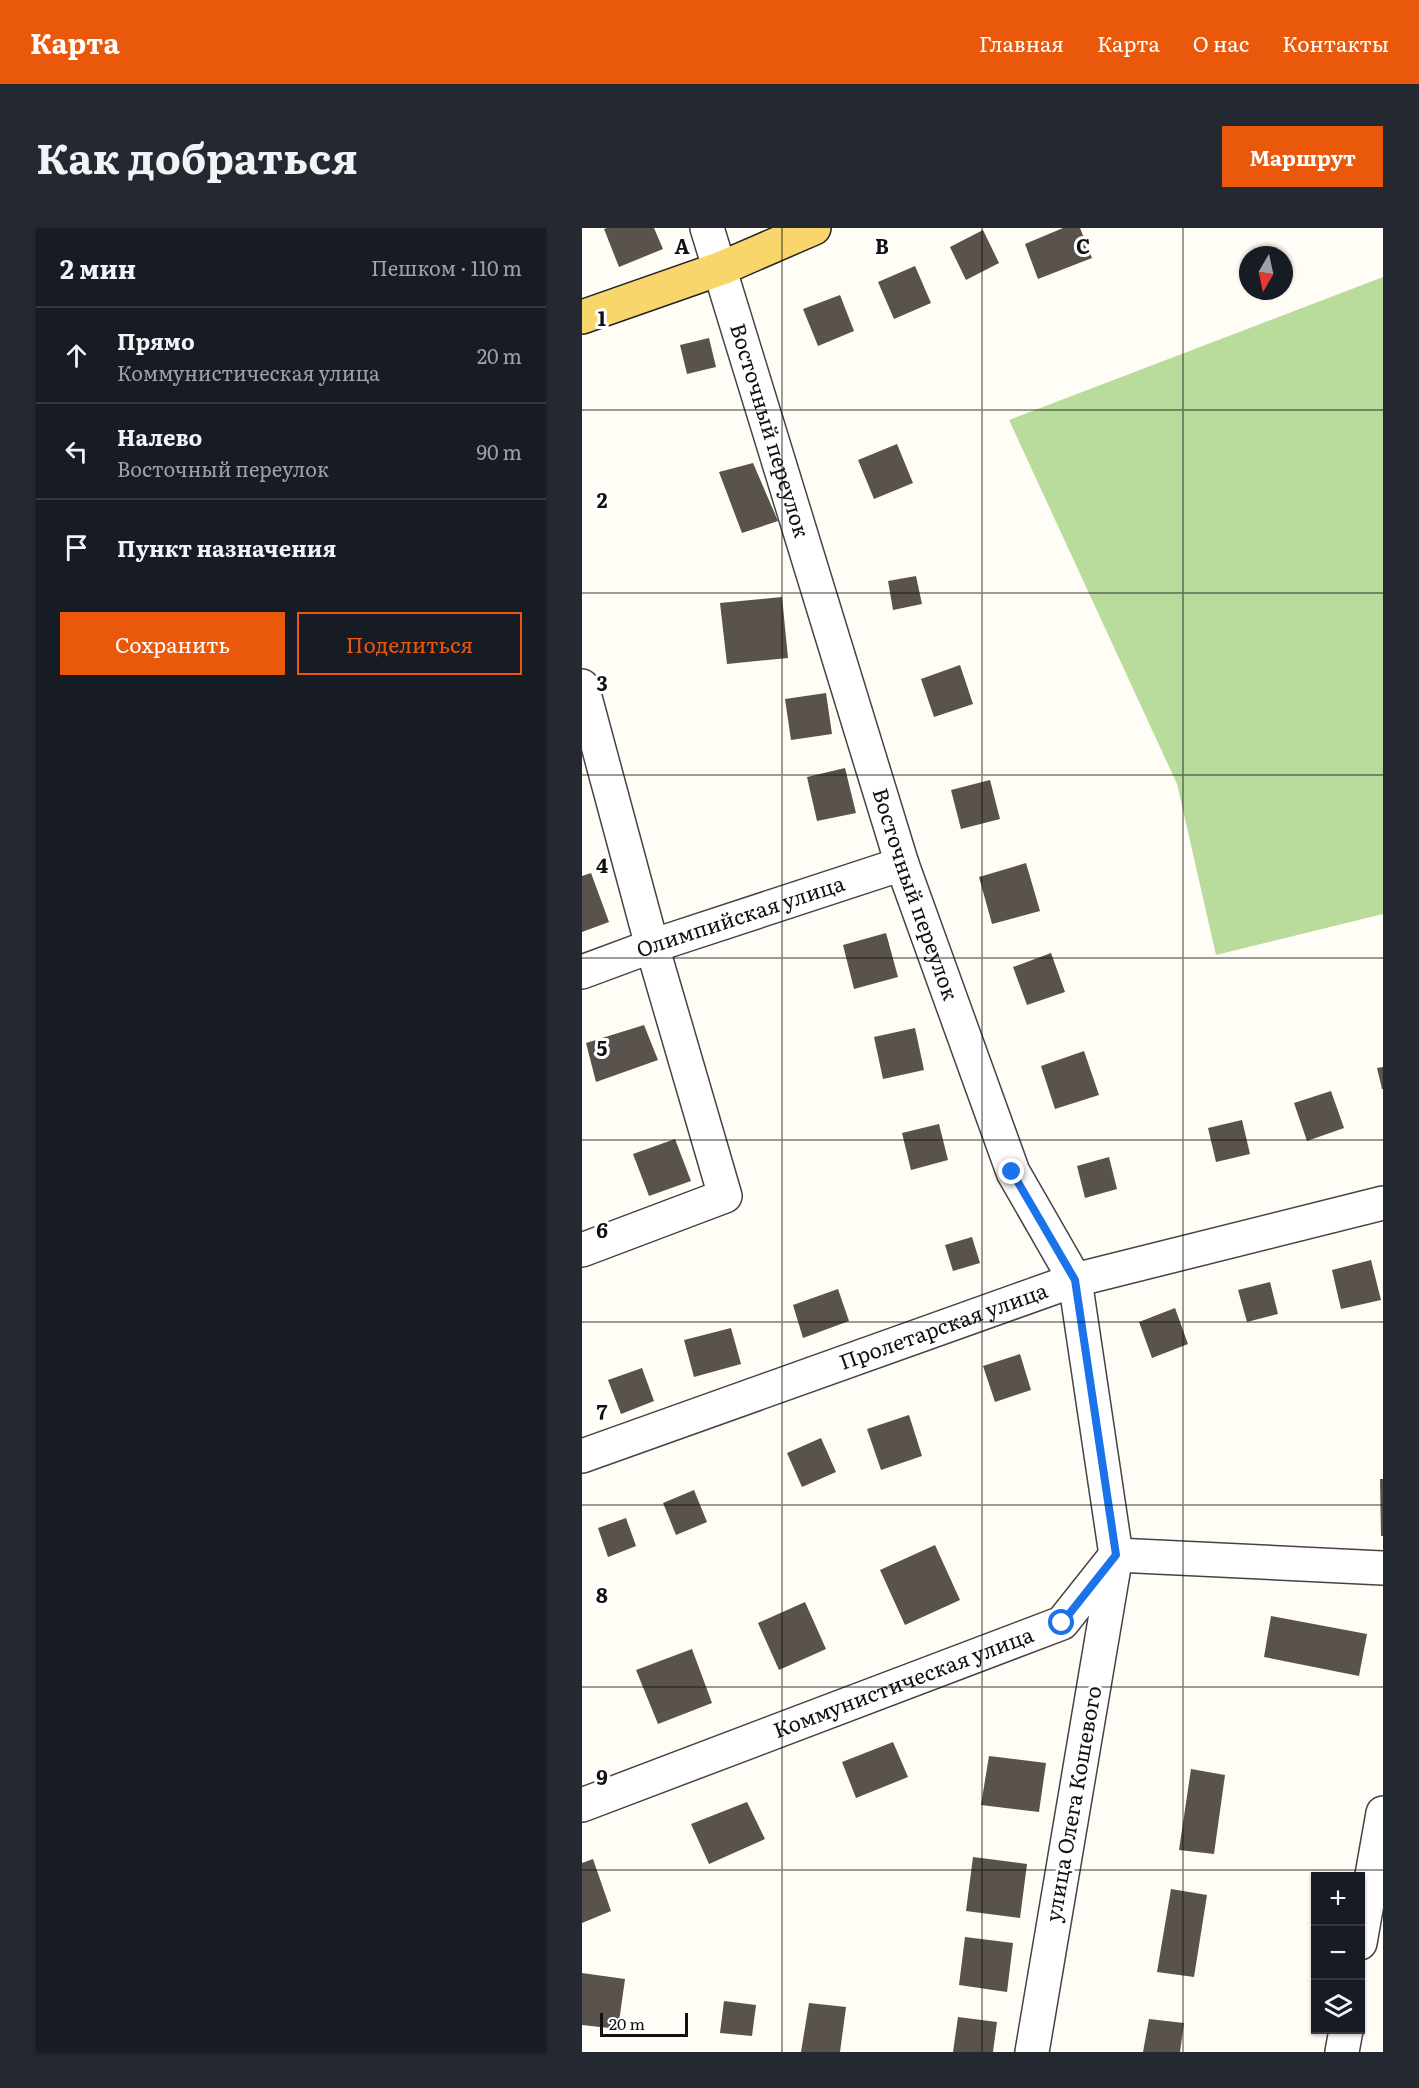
<!DOCTYPE html>
<html lang="ru">
<head>
<meta charset="utf-8">
<style>
  :root { --surface:#171b24; --page:#242831; --text:#f1f3f6; --muted:#9ea1a6; --line:#363941; --accent:#ea580c }
  body { margin:0; font-family:Literata,serif; background:var(--page); color:var(--text) }
  .controls { position:absolute; right:18px; bottom:18px; display:grid; overflow:hidden; border-radius:0px; box-shadow:0 2px 4px #0004 }
  .controls button { width:54px; height:54px; display:grid; place-items:center; padding:0; border:0; border-bottom:2px solid var(--line); background:var(--surface); color:var(--text); font:30px sans-serif }
  .compass { position:absolute; left:657px; top:18px; width:54px; height:54px; border-radius:50%; background:var(--surface); box-shadow:0 2px 4px #0004; rotate:189deg }
  .scale { position:absolute; left:18px; bottom:15px; width:88px; box-sizing:border-box; padding-left:6px; border:3px solid #111; border-top:0; font-size:16px; line-height:21px; white-space:nowrap; color:#111; -webkit-text-stroke:4px #fff; paint-order:stroke }
  .stop { position:absolute; width:18px; height:18px; margin:-14px; border:4px solid #1a73e8; border-radius:50%; background:#fff }
  .stop.end { background:#1a73e8; border-color:#fff; box-shadow:0 2px 6px #0008 }
  .list { margin:0; padding:0; list-style:none }
  h2 { display:flex; justify-content:space-between; align-items:center; height:78px; margin:0; padding:0 24px; font-size:26px }
  h2 small { font-size:20px; font-weight:400; color:var(--muted) }
  .list li { display:grid; grid-template-columns:39px 1fr auto; gap:18px; align-items:center; box-sizing:border-box; height:96px; padding:0 24px; border-top:2px solid var(--line) }
  .list b { display:block; font-size:22px; white-space:nowrap }
  .list p { margin:0; font-size:20px; white-space:nowrap; color:var(--muted) }
  .list em { font-size:20px; font-style:normal; color:var(--muted) }
  .actions { display:flex; gap:12px; padding:18px 24px }
  .actions a { flex:1; padding:14px 0; border:2px solid var(--accent); border-radius:0px; text-align:center; font-size:21px; color:var(--accent) }
  .actions .main { background:var(--accent); color:#fff }
  .icon { flex:none; width:33px; height:33px; fill:none; stroke:currentColor; stroke-width:2; stroke-linecap:round; stroke-linejoin:round }
  .map { position:relative; flex:none; width:801px; height:1824px; overflow:hidden; border-radius:0px }
  header { display:flex; align-items:center; gap:36px; box-sizing:border-box; height:84px; padding:0 30px; background:var(--accent); color:#fff }
  header strong { font-size:28px }
  nav { display:flex; gap:33px; margin-inline-start:auto; font-size:21px }
  .intro { display:flex; align-items:center; justify-content:space-between; box-sizing:border-box; height:144px; padding:0 36px }
  h1 { margin:0; font-size:42px }
  .button { padding:15px 27px; border-radius:0px; background:var(--accent); color:#fff; font-size:21px; font-weight:700 }
  main { display:flex; gap:36px; padding:0 36px }
  aside { flex:1; background:var(--surface); border-radius:0px; box-shadow:0 2px 4px #0004 }
  .map>svg:first-child { display:block }
  .forest { fill:#b9dc9c }
  .building { fill:#5a524d }
  .lines { fill:none; stroke-linecap:round; stroke-linejoin:round }
  .minor-casing { stroke:#444; stroke-width:36 }
  .major-casing { stroke:#222; stroke-width:36 }
  .minor { stroke:#fff; stroke-width:33 }
  .major { stroke:#f9d66b; stroke-width:33 }
  .route { stroke:#1a73e8; stroke-width:8 }
  .grid { fill:none; stroke:#111; stroke-width:1.5; stroke-opacity:0.55 }
  .labels { text-anchor:middle; stroke-width:6; stroke-linejoin:round; paint-order:stroke }
  .street-label { font-size:21px; fill:#111; stroke:#fff }
  .grid-label { font-size:20px; text-anchor:middle; font-weight:bold; fill:#111; stroke:#fff; stroke-width:6; stroke-linejoin:round; paint-order:stroke }
</style>
</head>
<body>
<header>
<strong>Карта</strong>
<nav><a>Главная</a><a>Карта</a><a>О нас</a><a>Контакты</a></nav>
</header>
<div class="intro"><h1>Как добраться</h1><a class="button">Маршрут</a></div>
<main>
<aside>
<h2>2 мин<small>Пешком · 110 m</small></h2>
<ul class="list">
<li><svg class="icon" aria-label="ahead" viewBox="0 0 24 24"><path d="M12 20V5M6 11l6-6 6 6"/></svg><div><b>Прямо</b><p>Коммунистическая улица</p></div><em>20 m</em></li>
<li><svg class="icon" aria-label="left" viewBox="0 0 24 24"><path d="M17 20v-9H6M10 6l-5 5 5 5"/></svg><div><b>Налево</b><p>Восточный переулок</p></div><em>90 m</em></li>
<li><svg class="icon" aria-label="arrive" viewBox="0 0 24 24"><path d="M6 21V4h12l-3 4 3 4H6"/></svg><div><b>Пункт назначения</b></div></li>
</ul>
<div class="actions"><a class="main">Сохранить</a><a>Поделиться</a></div>
</aside>
<div class="map">
<svg width="801" height="1824" viewBox="0 0 801 1824">
  <rect width="100%" height="100%" fill="#fffdf5"/>
  <path class="forest" d="M801 49V686L634 727 595 556 427 192Z"/>
  <g class="building">
    <path d="M25 0H72L81 21 37 39 22 1Z"/>
    <path d="M481 0H498L510 30 456 51 443 16Z"/>
    <path d="M401 2 417 35 384 52 368 19Z"/>
    <path d="M333 38 349 75 312 91 296 54Z"/>
    <path d="M258 67 272 103 236 118 221 81Z"/>
    <path d="M127 110 134 139 105 146 98 117Z"/>
    <path d="M315 216 331 255 292 271 276 232Z"/>
    <path d="M171 235 196 293 160 305 137 244Z"/>
    <path d="M334 348 340 376 311 382 306 353Z"/>
    <path d="M200 369 206 430 145 436 138 375Z"/>
    <path d="M378 437 391 476 352 489 339 451Z"/>
    <path d="M244 465 250 506 209 512 203 471Z"/>
    <path d="M263 540 274 585 235 593 225 549Z"/>
    <path d="M408 552 418 591 379 601 369 562Z"/>
    <path d="M444 635 458 683 410 696 397 649Z"/>
    <path d="M9 645 27 694 0 704V648Z"/>
    <path d="M304 705 316 749 272 761 261 717Z"/>
    <path d="M469 725 483 764 445 777 431 739Z"/>
    <path d="M62 797 76 832 14 854 4 815Z"/>
    <path d="M333 800 342 842 301 851 292 809Z"/>
    <path d="M502 823 517 867 473 881 459 838Z"/>
    <path d="M801 839V861H800L795 840Z"/>
    <path d="M749 863 762 900 725 913 712 875Z"/>
    <path d="M660 892 668 926 634 934 626 900Z"/>
    <path d="M357 896 366 932 329 942 320 905Z"/>
    <path d="M93 911 109 953 67 968 51 926Z"/>
    <path d="M527 929 535 961 503 970 495 938Z"/>
    <path d="M390 1009 398 1035 371 1043 363 1017Z"/>
    <path d="M789 1032 799 1072 759 1081 750 1042Z"/>
    <path d="M688 1054 696 1086 665 1094 656 1062Z"/>
    <path d="M256 1061 267 1093 221 1110 211 1077Z"/>
    <path d="M593 1080 606 1116 570 1130 557 1094Z"/>
    <path d="M149 1100 159 1136 112 1149 102 1112Z"/>
    <path d="M438 1126 449 1162 413 1174 401 1138Z"/>
    <path d="M60 1140 72 1173 39 1186 26 1152Z"/>
    <path d="M327 1187 340 1228 299 1242 285 1201Z"/>
    <path d="M239 1210 254 1244 220 1259 205 1225Z"/>
    <path d="M798 1251H801V1308H799Z"/>
    <path d="M112 1262 125 1294 94 1307 81 1275Z"/>
    <path d="M44 1290 54 1318 26 1329 16 1300Z"/>
    <path d="M353 1317 378 1372 323 1397 298 1342Z"/>
    <path d="M223 1374 244 1421 197 1442 176 1395Z"/>
    <path d="M689 1388 785 1406 777 1448 682 1429Z"/>
    <path d="M110 1421 130 1475 76 1496 54 1442Z"/>
    <path d="M311 1514 326 1549 274 1570 260 1534Z"/>
    <path d="M407 1528 464 1535 457 1584 399 1577Z"/>
    <path d="M609 1541 643 1547 632 1626 597 1622Z"/>
    <path d="M165 1574 183 1611 127 1636 109 1596Z"/>
    <path d="M391 1629 445 1636 438 1690 384 1683Z"/>
    <path d="M11 1631 29 1683 0 1695V1635Z"/>
    <path d="M589 1661 625 1667 612 1749 575 1744Z"/>
    <path d="M383 1709 431 1715 425 1764 377 1757Z"/>
    <path d="M0 1745 43 1751 36 1801 0 1797Z"/>
    <path d="M142 1773 174 1777 170 1808 138 1805Z"/>
    <path d="M227 1775 264 1779 258 1824H219Z"/>
    <path d="M376 1789 415 1794 411 1824H371Z"/>
    <path d="M567 1791 602 1795 598 1824H561Z"/>
  </g>
  <g class="lines">
    <g class="minor-casing">
      <g id="minor">
        <path id="s1" d="M125 0 320 636 431 944 493 1052 534 1327 450 1824"/>
        <path d="M0 458 70 718 143 968 0 1022"/>
        <path id="s2" d="M0 744 70 718 320 636"/>
        <path id="s3" d="M0 1228 493 1052 801 975"/>
        <path id="s4" d="M0 1577 480 1395 534 1327 801 1340"/>
        <path d="M778 1715 801 1585"/>
        <path d="M760 1824 764 1802"/>
      </g>
    </g>
    <g class="major-casing">
      <path id="major" d="M0 89 140 40 232 0"/>
    </g>
    <use href="#minor" class="minor"/>
    <use href="#major" class="major"/>
  </g>
  <g class="lines">
    <path class="route" d="M430 944 493 1052 534 1327 480 1395"/>
  </g>
  <path class="grid" d="M200 0V1824M400 0V1824M601 0V1824M0 182H801M0 365H801M0 547H801M0 730H801M0 912H801M0 1094H801M0 1277H801M0 1459H801M0 1642H801"/>
  <g class="labels">
    <g class="street-label">
      <text dy="7" stroke="none"><textPath href="#s1" startOffset="212">Восточный переулок</textPath></text>
      <text dy="7" stroke="none"><textPath href="#s1" startOffset="698">Восточный переулок</textPath></text>
      <text dy="7" stroke="none"><textPath href="#s2" startOffset="168">Олимпийская улица</textPath></text>
      <text dy="7" stroke="none"><textPath href="#s3" startOffset="384">Пролетарская улица</textPath></text>
      <text dy="7" stroke="none"><textPath href="#s4" startOffset="344">Коммунистическая улица</textPath></text>
      <text transform="translate(492 1576) rotate(-80)" y="7">улица Олега Кошевого</text>
    </g>
  </g>
  <g class="grid-label">
    <text x="100" y="26">A</text>
    <text x="300" y="26">B</text>
    <text x="501" y="26">C</text>
    <text x="20" y="98">1</text>
    <text x="20" y="280">2</text>
    <text x="20" y="463">3</text>
    <text x="20" y="645">4</text>
    <text x="20" y="828">5</text>
    <text x="20" y="1010">6</text>
    <text x="20" y="1192">7</text>
    <text x="20" y="1375">8</text>
    <text x="20" y="1557">9</text>
  </g>
</svg>
<div class="controls">
<button>+</button>
<button>−</button>
<button><svg class="icon" aria-label="layers" viewBox="0 0 24 24"><path d="M12 4l9 5-9 5-9-5zM3 14l9 5 9-5"/></svg></button>
</div>
<svg class="compass" viewBox="-18 -18 36 36"><path d="M0-13l5 13h-10z" fill="#e53935"/><path d="M0 13l5-13h-10z" fill="#9ea1a6"/></svg>
<div class="scale">20 m</div>
<div class="stop" style="left:480px;top:1395px"></div>
<div class="stop end" style="left:430px;top:944px"></div>
</div>
</main>
</body>
</html>
